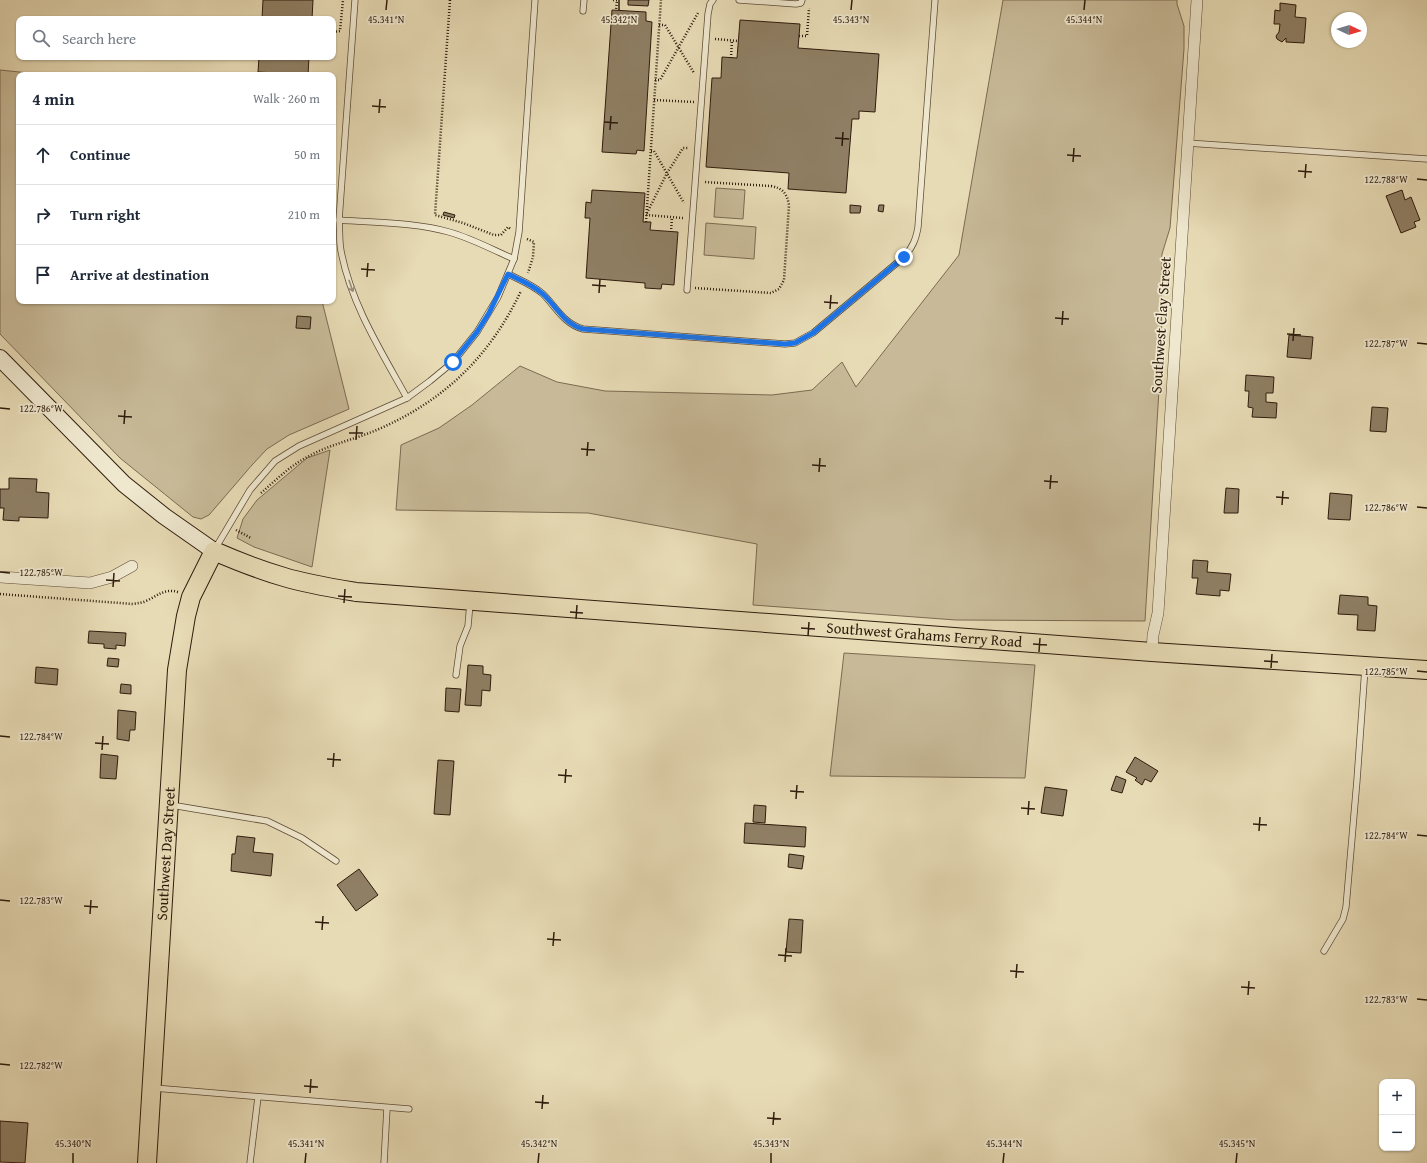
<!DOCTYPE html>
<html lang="en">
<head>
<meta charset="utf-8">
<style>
  :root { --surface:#fff; --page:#f2f2f3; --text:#1f2937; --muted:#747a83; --line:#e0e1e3 }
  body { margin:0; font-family:"Gentium Book Plus",serif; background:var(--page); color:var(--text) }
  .controls { position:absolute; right:12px; bottom:12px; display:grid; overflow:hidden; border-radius:8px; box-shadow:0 1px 3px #0004 }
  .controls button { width:36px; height:36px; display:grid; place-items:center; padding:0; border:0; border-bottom:1px solid var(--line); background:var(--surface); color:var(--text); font:20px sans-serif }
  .compass { position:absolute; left:1331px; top:12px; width:36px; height:36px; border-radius:50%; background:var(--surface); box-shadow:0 1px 3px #0004; rotate:94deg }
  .stop { position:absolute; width:12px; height:12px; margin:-9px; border:3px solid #1a73e8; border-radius:50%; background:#fff }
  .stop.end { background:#1a73e8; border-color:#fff; box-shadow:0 1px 4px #0008 }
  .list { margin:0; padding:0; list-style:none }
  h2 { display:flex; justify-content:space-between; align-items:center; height:52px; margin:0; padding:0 16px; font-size:17px }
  h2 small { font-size:13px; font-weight:400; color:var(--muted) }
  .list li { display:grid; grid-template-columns:26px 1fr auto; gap:12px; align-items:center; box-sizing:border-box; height:60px; padding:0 16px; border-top:1px solid var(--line) }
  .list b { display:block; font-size:15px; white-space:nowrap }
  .list em { font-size:13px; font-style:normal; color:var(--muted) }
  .icon { flex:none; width:22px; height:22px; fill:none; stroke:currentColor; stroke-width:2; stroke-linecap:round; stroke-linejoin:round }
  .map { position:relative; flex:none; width:1427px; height:1163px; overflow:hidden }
  .search { position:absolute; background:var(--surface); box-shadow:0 1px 3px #0004; left:16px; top:16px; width:320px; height:44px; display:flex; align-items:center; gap:10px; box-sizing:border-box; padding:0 14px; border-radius:8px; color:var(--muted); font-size:15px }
  .panel { position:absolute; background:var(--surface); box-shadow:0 1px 3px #0004; left:16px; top:72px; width:320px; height:232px; border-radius:8px }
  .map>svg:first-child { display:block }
  .green { fill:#c8ba98; stroke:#7c6a52 }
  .building { fill:#8f7f64; stroke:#2f1b0c }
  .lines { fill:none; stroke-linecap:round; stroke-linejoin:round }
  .lane-casing { stroke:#5d4b36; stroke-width:7 }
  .street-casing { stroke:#5d4b36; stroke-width:12 }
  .secondary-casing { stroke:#2f1b0c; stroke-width:18 }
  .primary-casing { stroke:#2f1b0c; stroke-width:20 }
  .path { stroke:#2f1b0c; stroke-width:2.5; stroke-dasharray:1 2; stroke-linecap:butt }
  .lane { stroke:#efe8cf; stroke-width:5.5 }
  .street { stroke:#efe8cf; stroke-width:11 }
  .secondary { stroke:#efe8cf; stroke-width:16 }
  .primary { stroke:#e7dbb5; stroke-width:18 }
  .oneway { stroke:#998c77 }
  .route { stroke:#1a73e8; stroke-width:5 }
  .ticks { fill:none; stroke:#2f1b0c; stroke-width:1.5 }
  .labels { text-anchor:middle; stroke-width:3.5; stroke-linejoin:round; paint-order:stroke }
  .street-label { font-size:15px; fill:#2f1b0c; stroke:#efe8cf }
  .ticks-label { font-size:10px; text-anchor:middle; fill:#2f1b0c; stroke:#efe8cf; stroke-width:3.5; stroke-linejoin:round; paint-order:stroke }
</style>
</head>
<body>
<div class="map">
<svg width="1427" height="1163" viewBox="0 0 1427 1163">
  <rect width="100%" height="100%" fill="#e7dbb5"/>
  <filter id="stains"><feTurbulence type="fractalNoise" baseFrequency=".005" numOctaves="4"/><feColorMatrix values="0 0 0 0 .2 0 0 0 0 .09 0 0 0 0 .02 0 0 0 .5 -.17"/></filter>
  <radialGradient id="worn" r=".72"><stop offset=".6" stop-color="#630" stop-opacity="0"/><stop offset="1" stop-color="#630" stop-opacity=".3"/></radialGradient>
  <g class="green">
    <path d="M1003 0H1177V4L1184 26V49L1170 228 1162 254 1161 357 1145 621 956 620 753 605 757 544 588 513 396 510 401 445 439 428 472 405 520 366 557 382 605 391 772 395 812 390 842 362 856 387 959 255Z"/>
    <path d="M0 70 48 75H19V301H322L349 409 289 435 267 449 252 465 209 515 201 519 193 517 120 458 0 334Z"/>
    <path d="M716 188 745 190 743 219 714 217Z"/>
    <path d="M706 223 756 227 754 259 704 255Z"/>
    <path d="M330 450 312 567 254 547 237 538 243 519 257 500 307 458Z"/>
    <path d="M844 653 1035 665 1025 778 830 776Z"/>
  </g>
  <g class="building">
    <path d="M263 0H313L312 19H262Z"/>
    <path d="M628 0H649L648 6 628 5Z"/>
    <path d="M1280 3 1296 5 1295 17 1306 18 1304 43 1286 42V38L1282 42 1277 39 1276 36 1279 32 1280 24H1274L1275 10 1280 11Z"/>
    <path d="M612 10 646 12V21L652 22 644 151 637 150 636 154 602 152Z"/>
    <path d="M740 20 800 24 798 48 879 54 875 112 859 111V119H852L846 193 788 189 789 173 706 167 712 78H721L722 57 737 58Z"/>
    <path d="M259 57H309L308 75 258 72Z"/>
    <path d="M592 190 645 193 643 222H651L650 230 678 232 674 285 662 284 661 289 645 288V283L586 278 590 218H585L586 202 591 203Z"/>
    <path d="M1402 190 1405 200 1411 197 1420 220 1414 222 1416 227 1401 233 1386 196Z"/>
    <path d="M850 205 861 206 860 213H850Z"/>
    <path d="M879 205H884L883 212 878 211Z"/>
    <path d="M444 212 455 215 454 218 443 215Z"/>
    <path d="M297 316 311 317 310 329 296 328Z"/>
    <path d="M1289 335 1313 337 1311 359 1287 357Z"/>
    <path d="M1246 375 1274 377 1273 393H1266V402L1277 403 1276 418 1252 417 1253 408 1248 407 1249 391H1245Z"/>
    <path d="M1372 407 1388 408 1386 432 1370 431Z"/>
    <path d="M9 478 37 479 36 492 49 493 48 518 19 517V521L3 520 4 508H0V489H9Z"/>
    <path d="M1226 488 1239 489 1238 513H1224Z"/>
    <path d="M1330 493 1352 495 1350 520 1328 519Z"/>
    <path d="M1193 560 1208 561 1207 572 1231 574 1229 591 1220 590V596L1196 594 1198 578H1192Z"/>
    <path d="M1340 595 1368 597V605L1377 606 1375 631 1357 630 1358 615 1338 614Z"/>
    <path d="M89 631 126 633 125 646 116 645V649L104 648V644L88 643Z"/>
    <path d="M108 658 119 659 118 667 107 666Z"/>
    <path d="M468 665 483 666V674L491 675 490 691 482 690 481 706 465 705Z"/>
    <path d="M36 667 58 669 57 685 35 683Z"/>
    <path d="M121 684 131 685V694L120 693Z"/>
    <path d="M446 688 461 689 459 712 445 711Z"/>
    <path d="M118 710 136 712 135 730H130L129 741 117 739Z"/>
    <path d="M101 754 118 756 116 779 100 778Z"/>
    <path d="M1135 757 1158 771 1151 782 1145 779 1142 785 1135 780 1137 778 1126 772Z"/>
    <path d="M438 760 454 761 450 815 434 814Z"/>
    <path d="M1116 776 1126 780 1122 793 1111 790Z"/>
    <path d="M1045 787 1067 790 1063 816 1041 813Z"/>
    <path d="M754 805 766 806 765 823 753 822Z"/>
    <path d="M745 823 806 827 805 847 744 843Z"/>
    <path d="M237 836 255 838 253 852 273 854 271 876 231 871 232 854H235Z"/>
    <path d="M789 854 804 856 802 869 788 867Z"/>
    <path d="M359 869 378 895 356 911 337 885Z"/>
    <path d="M789 919 803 920 801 953 786 952Z"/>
    <path d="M0 1121 28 1123 25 1163 0 1162Z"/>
  </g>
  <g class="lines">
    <g class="lane-casing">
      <g id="lane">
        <path d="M355 0 339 220C340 230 339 241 341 251 351 304 381 351 407 398"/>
        <path d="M739 0 796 4 801 3 802 0"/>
        <path d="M583 11 584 0"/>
        <path d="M1187 143 1427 159"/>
        <path d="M339 220C375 223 414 222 449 232 471 238 493 250 514 259"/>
        <path d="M508 274C520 280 533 285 543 294 556 307 564 324 583 329L785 344 795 343 813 333 904 257C913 247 916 239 918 227L935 0"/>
        <path d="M687 290 708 14 710 4 713 0"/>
        <path d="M215 549 250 490 275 461 299 446 407 398 430 381 453 362 477 332 498 297 514 259 519 232 535 0"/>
        <path d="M456 675 460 646 468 626 470 603"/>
        <path d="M171 805 267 821 302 838 336 861"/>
        <path d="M1324 951 1343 919 1346 907 1357 780 1365 668"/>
        <path d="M154 1088 409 1109"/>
        <path d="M250 1163 258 1097"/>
        <path d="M384 1163 387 1108"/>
      </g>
    </g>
    <g class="street-casing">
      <g id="street">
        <path d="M0 577 90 583 112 577 132 566"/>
        <path d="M1152 652 1153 635 1158 613 1197 0"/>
      </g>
    </g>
    <g class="secondary-casing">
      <path id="secondary" d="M0 358 124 484 164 516 214 551"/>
    </g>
    <g class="primary-casing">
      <g id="primary">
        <path id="s1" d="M147 1163 177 670 186 616 191 597 214 551C237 561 260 570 284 577 307 584 332 588 356 592L1152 652 1427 670"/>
      </g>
    </g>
    <g class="path">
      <path d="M450 0 435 215 463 223 494 235H501L508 227 511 229"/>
      <path d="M613 0H617L616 10"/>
      <path d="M659 25H665L694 73"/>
      <path d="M333 32 340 31 343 0"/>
      <path d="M799 36H807L809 8"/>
      <path d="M715 39 738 41"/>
      <path d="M731 58 732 40"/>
      <path d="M655 80H660L698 13"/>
      <path d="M654 100 694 102"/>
      <path d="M651 151H654L684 203"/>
      <path d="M683 218 646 215 667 173 683 148H689"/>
      <path d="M646 222 661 0"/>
      <path d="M671 232 672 217"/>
      <path d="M527 239 534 242 533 257 528 273"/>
      <path d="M695 288 771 293 779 289 784 280 789 205C787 194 783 188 771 186L704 182"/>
      <path d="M261 493C276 480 291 465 309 456 331 444 356 439 379 429 445 400 490 356 521 291"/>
      <path d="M236 530 251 538"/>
      <path d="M0 594 133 604C138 603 142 603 146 601 157 596 165 588 178 592"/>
    </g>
    <use href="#lane" class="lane"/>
    <use href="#street" class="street"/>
    <use href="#secondary" class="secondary"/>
    <use href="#primary" class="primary"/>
  </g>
  <defs><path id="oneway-shaft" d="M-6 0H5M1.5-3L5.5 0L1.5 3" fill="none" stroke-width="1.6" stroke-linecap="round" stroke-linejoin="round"/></defs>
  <use class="oneway" href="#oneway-shaft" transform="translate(351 286) rotate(71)"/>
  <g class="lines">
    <path class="route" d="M453 362 477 332 489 313 508 274C520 280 533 285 543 294 557 307 564 324 583 329L785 344 795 343 813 333 904 257"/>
  </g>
  <path class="ticks" d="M386 10 387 0M619 10V0M851 10 852 0M1084 10 1085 0M372 106 386 107M379 113 380 99M604 122 618 123M610 130 611 116M835 138 849 139M842 146 843 132M1067 155 1081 156M1073 162 1074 148M1298 171 1312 172M1305 178 1306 164M1417 179 1427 180M361 269 375 270M367 277 368 263M592 285 606 286M599 293 600 279M824 302 838 303M830 309 831 295M1055 318 1069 319M1062 325 1063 311M1287 334 1301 335M1293 341 1294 328M1417 343 1427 344M0 408 10 409M118 416 132 417M124 424 125 410M349 433H363M356 440 357 426M581 449 595 450M587 456 588 442M812 465 826 466M819 472 820 458M1044 481 1058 482M1050 489 1051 475M1276 497 1289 498M1282 505 1283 491M1417 507 1427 508M0 572 10 573M106 580 120 581M113 587 114 573M338 596 352 597M344 603 345 589M570 612 583 613M576 619 577 605M801 628 815 629M808 636 809 622M1033 644 1047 645M1039 652 1040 638M1264 661 1278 662M1271 668 1272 654M1417 671 1427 672M0 736 10 737M95 743 109 744M102 750 103 736M327 759 341 760M333 767 334 753M558 775 572 776M565 783 566 769M790 791 804 792M796 799 797 785M1021 808 1035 809M1028 815 1029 801M1253 824 1267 825M1259 831 1260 817M1417 835 1427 836M0 900 10 901M84 906 98 907M90 914 91 900M315 922 329 923M322 930 323 916M547 939 561 940M553 946 554 932M778 955 792 956M785 962 786 948M1010 971 1024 972M1016 978 1017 964M1241 987 1255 988M1248 995 1249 981M1417 999 1427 1000M0 1064 10 1065M304 1086 318 1087M310 1093 311 1079M535 1102 549 1103M542 1109 543 1095M767 1118 781 1119M773 1125 774 1112M73 1163V1153M305 1163 306 1153M538 1163 539 1153M771 1163V1153M1003 1163 1004 1153M1236 1163 1237 1153"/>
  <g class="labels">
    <g class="street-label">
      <text transform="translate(1161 325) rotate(-86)" y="5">Southwest Clay Street</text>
      <text dy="5" stroke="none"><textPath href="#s1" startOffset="1338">Southwest Grahams Ferry Road</textPath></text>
      <text dy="5" stroke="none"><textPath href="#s1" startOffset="310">Southwest Day Street</textPath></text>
    </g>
  </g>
  <g class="ticks-label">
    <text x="386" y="23">45.341°N</text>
    <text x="619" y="23">45.342°N</text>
    <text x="851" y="23">45.343°N</text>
    <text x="1084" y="23">45.344°N</text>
    <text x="1386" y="183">122.788°W</text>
    <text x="1386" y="347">122.787°W</text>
    <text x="41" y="412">122.786°W</text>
    <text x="1386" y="511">122.786°W</text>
    <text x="41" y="576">122.785°W</text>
    <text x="1386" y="675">122.785°W</text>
    <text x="41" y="740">122.784°W</text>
    <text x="1386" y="839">122.784°W</text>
    <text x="41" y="904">122.783°W</text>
    <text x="1386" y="1003">122.783°W</text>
    <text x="41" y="1069">122.782°W</text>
    <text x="73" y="1147">45.340°N</text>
    <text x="306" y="1147">45.341°N</text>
    <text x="539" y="1147">45.342°N</text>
    <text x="771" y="1147">45.343°N</text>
    <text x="1004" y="1147">45.344°N</text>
    <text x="1237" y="1147">45.345°N</text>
  </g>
  <rect width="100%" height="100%" filter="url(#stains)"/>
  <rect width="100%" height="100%" fill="url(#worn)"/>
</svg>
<div class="controls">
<button>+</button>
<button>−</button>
</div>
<svg class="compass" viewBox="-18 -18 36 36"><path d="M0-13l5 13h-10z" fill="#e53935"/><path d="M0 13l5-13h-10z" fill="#747a83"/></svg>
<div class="stop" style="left:453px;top:362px"></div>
<div class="stop end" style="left:904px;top:257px"></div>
<div class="search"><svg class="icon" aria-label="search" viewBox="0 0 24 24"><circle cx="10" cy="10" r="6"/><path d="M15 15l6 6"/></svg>Search here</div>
<section class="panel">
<h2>4 min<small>Walk · 260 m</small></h2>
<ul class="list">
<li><svg class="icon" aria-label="ahead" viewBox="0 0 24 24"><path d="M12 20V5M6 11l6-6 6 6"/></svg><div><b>Continue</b></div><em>50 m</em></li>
<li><svg class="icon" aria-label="right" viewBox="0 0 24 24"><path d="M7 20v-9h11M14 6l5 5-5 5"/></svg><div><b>Turn right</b></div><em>210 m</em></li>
<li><svg class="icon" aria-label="arrive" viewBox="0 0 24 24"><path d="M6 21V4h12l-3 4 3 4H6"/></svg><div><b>Arrive at destination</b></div></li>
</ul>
</section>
</div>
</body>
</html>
